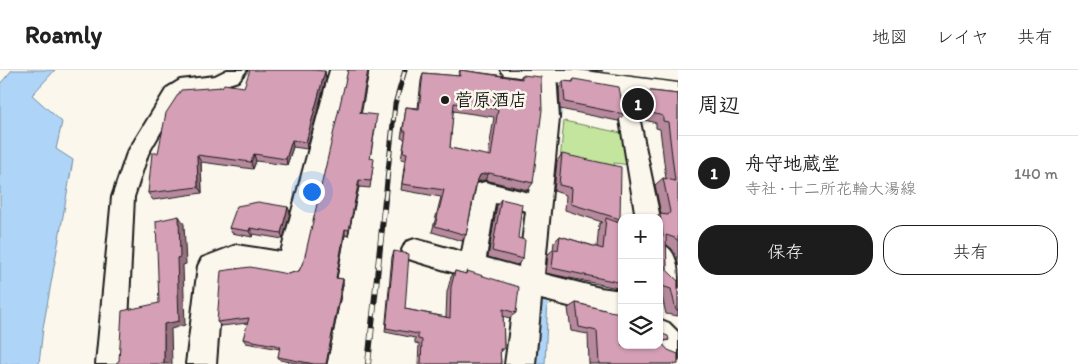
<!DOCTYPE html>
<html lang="ja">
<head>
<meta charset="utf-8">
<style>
  :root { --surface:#fff; --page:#f2f2f2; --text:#222; --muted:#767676; --line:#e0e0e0; --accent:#1c1c1c }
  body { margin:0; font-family:Itim,"Klee One",sans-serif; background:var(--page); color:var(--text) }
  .controls { position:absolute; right:15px; bottom:15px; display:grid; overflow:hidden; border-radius:10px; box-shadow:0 1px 4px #0004 }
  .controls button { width:45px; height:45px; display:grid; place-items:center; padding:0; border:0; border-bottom:1px solid var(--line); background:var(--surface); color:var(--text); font:25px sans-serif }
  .you { position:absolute; left:311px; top:121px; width:18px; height:18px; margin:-12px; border:4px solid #fff; border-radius:50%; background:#1a73e8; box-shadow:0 0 0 8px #1a73e833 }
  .badge { display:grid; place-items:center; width:32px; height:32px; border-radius:50%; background:var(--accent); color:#fff; font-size:16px; font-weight:700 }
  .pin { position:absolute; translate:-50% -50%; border:2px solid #fff; box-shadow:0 1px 5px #0006 }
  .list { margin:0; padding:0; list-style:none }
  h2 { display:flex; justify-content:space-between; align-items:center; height:65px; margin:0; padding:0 20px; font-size:21px }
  h2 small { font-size:16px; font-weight:400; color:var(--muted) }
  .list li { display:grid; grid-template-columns:32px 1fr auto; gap:15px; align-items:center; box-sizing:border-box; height:75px; padding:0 20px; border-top:1px solid var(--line) }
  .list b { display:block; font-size:19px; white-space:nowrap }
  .list p { margin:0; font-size:16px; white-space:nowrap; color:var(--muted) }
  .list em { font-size:16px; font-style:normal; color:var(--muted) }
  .actions { display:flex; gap:10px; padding:15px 20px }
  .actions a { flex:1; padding:11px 0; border:1px solid var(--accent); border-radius:20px; text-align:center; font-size:18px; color:var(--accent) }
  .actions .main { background:var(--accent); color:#fff }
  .icon { flex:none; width:28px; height:28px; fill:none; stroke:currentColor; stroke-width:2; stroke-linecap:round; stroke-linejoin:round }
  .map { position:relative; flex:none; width:678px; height:294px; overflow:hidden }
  header { display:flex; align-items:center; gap:30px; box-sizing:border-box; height:70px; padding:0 25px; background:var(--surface); border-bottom:1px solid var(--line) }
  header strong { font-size:24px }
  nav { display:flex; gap:28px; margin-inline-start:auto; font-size:18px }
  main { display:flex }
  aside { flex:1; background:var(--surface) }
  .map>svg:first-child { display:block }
  .green { fill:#c3e59e; stroke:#70805d }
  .water { fill:#aed5f8; stroke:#748ba0 }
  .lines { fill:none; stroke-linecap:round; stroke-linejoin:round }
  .stream { fill:#748ba0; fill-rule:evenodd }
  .street-casing { stroke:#1c1c1c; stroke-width:4 }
  .primary-casing { stroke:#1c1c1c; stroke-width:3 }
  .street { fill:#fbf7ec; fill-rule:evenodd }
  .primary { fill:#fbf7ec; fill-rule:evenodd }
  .rail-far1-casing { stroke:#1c1c1c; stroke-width:5 }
  .rail-casing { stroke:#1c1c1c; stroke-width:6 }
  .rail-far1 { stroke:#fbf7ec; stroke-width:3; stroke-dasharray:10; stroke-linecap:butt }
  .rail { stroke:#fbf7ec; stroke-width:4.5; stroke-dasharray:12; stroke-linecap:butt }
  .wall { fill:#b7899d; stroke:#1c1c1c; fill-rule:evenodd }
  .shaded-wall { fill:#956f7f; stroke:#1c1c1c }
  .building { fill:#d59fb6; stroke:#1c1c1c; fill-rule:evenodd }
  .poi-dot { fill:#1c1c1c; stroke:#fbf7ec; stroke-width:2 }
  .labels { text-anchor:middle; stroke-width:5; stroke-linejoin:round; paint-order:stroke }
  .poi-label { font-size:18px; font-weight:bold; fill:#1c1c1c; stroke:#fbf7ec; text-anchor:start }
</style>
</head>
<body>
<header>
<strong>Roamly</strong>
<nav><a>地図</a><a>レイヤ</a><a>共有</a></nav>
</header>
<main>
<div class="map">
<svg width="678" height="294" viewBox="0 0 678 294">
  <rect width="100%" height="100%" fill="#fbf7ec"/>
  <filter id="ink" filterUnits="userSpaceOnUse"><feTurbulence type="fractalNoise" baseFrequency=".02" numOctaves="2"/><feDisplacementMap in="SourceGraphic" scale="10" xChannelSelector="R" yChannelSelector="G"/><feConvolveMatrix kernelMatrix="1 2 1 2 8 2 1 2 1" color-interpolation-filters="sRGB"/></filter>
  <g filter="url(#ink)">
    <path class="green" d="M564 51 626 64 630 95 614 93 615 102 560 90Z"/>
    <g class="water">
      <path d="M12 0H55L32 25 62 52 56 79 73 90 43 258 39 294H0V14Z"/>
      <path d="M536 220 548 226 545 294H529Z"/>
    </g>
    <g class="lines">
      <path class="stream" d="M560 22 563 24 561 49 558 51 555 49 557 24Z"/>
      <g class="street-casing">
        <g id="street">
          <path d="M227 0H247L238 11 216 18 191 20 181 27 148 84 134 127 126 294H96L112 127 127 83 167 18 180 10 215 6Z"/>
          <path d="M330 0H348L303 195 299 203 290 207 237 198 223 203 216 294H186L198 196 202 188 236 175 281 182Z"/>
          <path d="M540 0H554L556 3 559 48 544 204 600 218 622 221V247L600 244 541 229 535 294H505L515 221 415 191 406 188 402 180 406 172 415 169 462 182 474 121 477 114 485 112 529 123 539 48 538 3ZM495 133 526 141 519 197 486 188Z"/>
          <path d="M623 7 630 9 632 13 660 148 659 149V148H636L614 13 616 9Z"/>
          <path d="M659 172C678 180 678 197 678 217L669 214 659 204Z"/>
          <path d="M659 249 669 253 678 262V290L657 282 651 275H659Z"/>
        </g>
      </g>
      <g class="primary-casing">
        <path id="primary" d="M500 0H577L678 13V29L504 5Z"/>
      </g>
      <use href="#street" class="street"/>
      <use href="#primary" class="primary"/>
      <g class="rail-far1-casing">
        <path id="rail-far1" d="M385 130 395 34 405 0"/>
      </g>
      <g class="rail-casing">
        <path id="rail" d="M368 294 385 129"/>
      </g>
      <use href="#rail-far1" class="rail-far1"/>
      <use href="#rail" class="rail"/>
    </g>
    <g class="wall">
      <path d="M460 0 520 8 522 5 533 113 528 120 485 110 477 112 466 165 462 171 432 162 441 127 401 120 405 90 401 89 405 69 401 68 405 45 406 37 418 38 421 11 423 3 458 6ZM453 41 494 47 488 86 450 78Z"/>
      <path d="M591 0H603L602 1Z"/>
      <path d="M325 1 326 9 307 79 293 77 287 95 256 91 253 99 201 92 202 123 153 130 148 123 158 83Z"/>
      <path d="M368 7 361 43 376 53 370 89 373 96 370 118 359 117 348 166 345 165 337 208 343 209V215L327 294H301L280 290 278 287 280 279 246 273 243 269 248 253 221 256 217 252 288 204 299 201 304 190Z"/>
      <path d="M574 9 624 44 618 51 560 39 559 18 563 11 572 12Z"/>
      <path d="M643 20 678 24V196L677 189 672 179 666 174 667 200 678 211V246L666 244 661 223H659V148H655L661 144 655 115 663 108 666 109 660 59 656 58V53L641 49 637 28Z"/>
      <path d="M562 84 620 149 616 152 622 154V219L546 203 548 184 553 180 554 172 560 166 597 177 599 154 602 152 565 140 566 125 554 121 557 91Z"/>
      <path d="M501 129 518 168 523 189 517 195 488 187 497 135Z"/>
      <path d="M288 137 290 143 283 169 253 164 252 167 232 163 229 158Z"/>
      <path d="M394 181 405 239 446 247 447 222 451 207 455 201 465 204 467 201 516 243 509 248 503 246 504 279 500 281 501 294H418L419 274 415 273V268L385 262 392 187Z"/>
      <path d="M576 233 609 241 622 275 659 263 669 270 661 272 678 294H589L588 264 571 261 568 238Z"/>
    </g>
    <g class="shaded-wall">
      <path d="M369 0 368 7 360 51V43Z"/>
      <path d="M325 1 326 9 307 79 306 72Z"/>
      <path d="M292 70 293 77 287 95 286 89Z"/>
      <path d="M254 84 256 91 253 99 251 92Z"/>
      <path d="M197 85 201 92 202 123 198 117Z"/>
      <path d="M489 103 485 110 477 112 480 105Z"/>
      <path d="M359 110V117L348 166 349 160Z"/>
      <path d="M288 137 290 143 283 169 281 163Z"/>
      <path d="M179 146 184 154 186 194 183 195 185 255 171 259 172 294H164V254L177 188Z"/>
      <path d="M250 158 253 164 252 167 249 161Z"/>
      <path d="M345 159V165L336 213V208Z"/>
      <path d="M343 209V215L327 294H326Z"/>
    </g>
    <g class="building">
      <path d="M250 0H312L325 1 306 72 292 70 286 89 254 84 251 92 197 85 198 117 148 123 152 83H158L166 43 181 20 222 17 224 14 244 17Z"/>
      <path d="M348 0H368L360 43 377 45 370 88 374 89 371 111 359 110 349 160 345 159 336 208 343 209 326 294H314L278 287 280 276 243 269 249 248 217 252 221 201 250 197 288 204 299 201 304 190Z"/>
      <path d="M460 0 522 9V5L541 7 542 40 533 113 489 103 480 105 476 114 466 165 435 156 444 120 402 114 407 83 403 82 406 61H403L406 37 419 39 423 3 460 6ZM454 33 498 39 491 86 450 78Z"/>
      <path d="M574 9 619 17 624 44 565 32 563 11 573 12Z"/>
      <path d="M643 20 678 24V171L675 168 666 165 667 200 678 211V240H676L671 219 659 215V165L663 167 660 144 668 145 670 142 663 108 675 111 668 52 663 51V46L648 42Z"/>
      <path d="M562 84 621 97 620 149 571 134 572 118 559 115Z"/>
      <path d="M501 129 522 134 518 168 525 170 523 189 492 181Z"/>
      <path d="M258 132 288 137 281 163 250 158 249 161 229 158 237 136Z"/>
      <path d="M179 146 180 187 177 188 179 251 164 254V294H116V293L119 291 122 241 159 233 156 151Z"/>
      <path d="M606 148 622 154V213L552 198 554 179 558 180 560 166 603 179Z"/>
      <path d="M394 181 409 184 405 239 450 248 451 217 455 201 466 204 467 201 519 217 516 243 503 239 504 279H500L501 294H421L422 270 418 269V264L386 258Z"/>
      <path d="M576 233 609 241 622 243V275H659V263L668 266 669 270 660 271 668 280 678 284V294H599L597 261 579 257Z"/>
    </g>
  </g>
  <circle class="poi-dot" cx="445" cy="30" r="5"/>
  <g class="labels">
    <g class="poi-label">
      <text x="455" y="36">菅原酒店</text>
    </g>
  </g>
</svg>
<div class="controls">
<button>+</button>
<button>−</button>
<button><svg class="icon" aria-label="layers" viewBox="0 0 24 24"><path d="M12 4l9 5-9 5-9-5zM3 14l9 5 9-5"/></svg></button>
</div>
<div class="you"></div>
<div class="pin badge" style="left:638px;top:34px">1</div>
</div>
<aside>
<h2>周辺<small></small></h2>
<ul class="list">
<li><span class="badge">1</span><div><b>舟守地蔵堂</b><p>寺社 · 十二所花輪大湯線</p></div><em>140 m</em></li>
</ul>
<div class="actions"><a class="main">保存</a><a>共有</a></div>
</aside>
</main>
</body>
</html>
